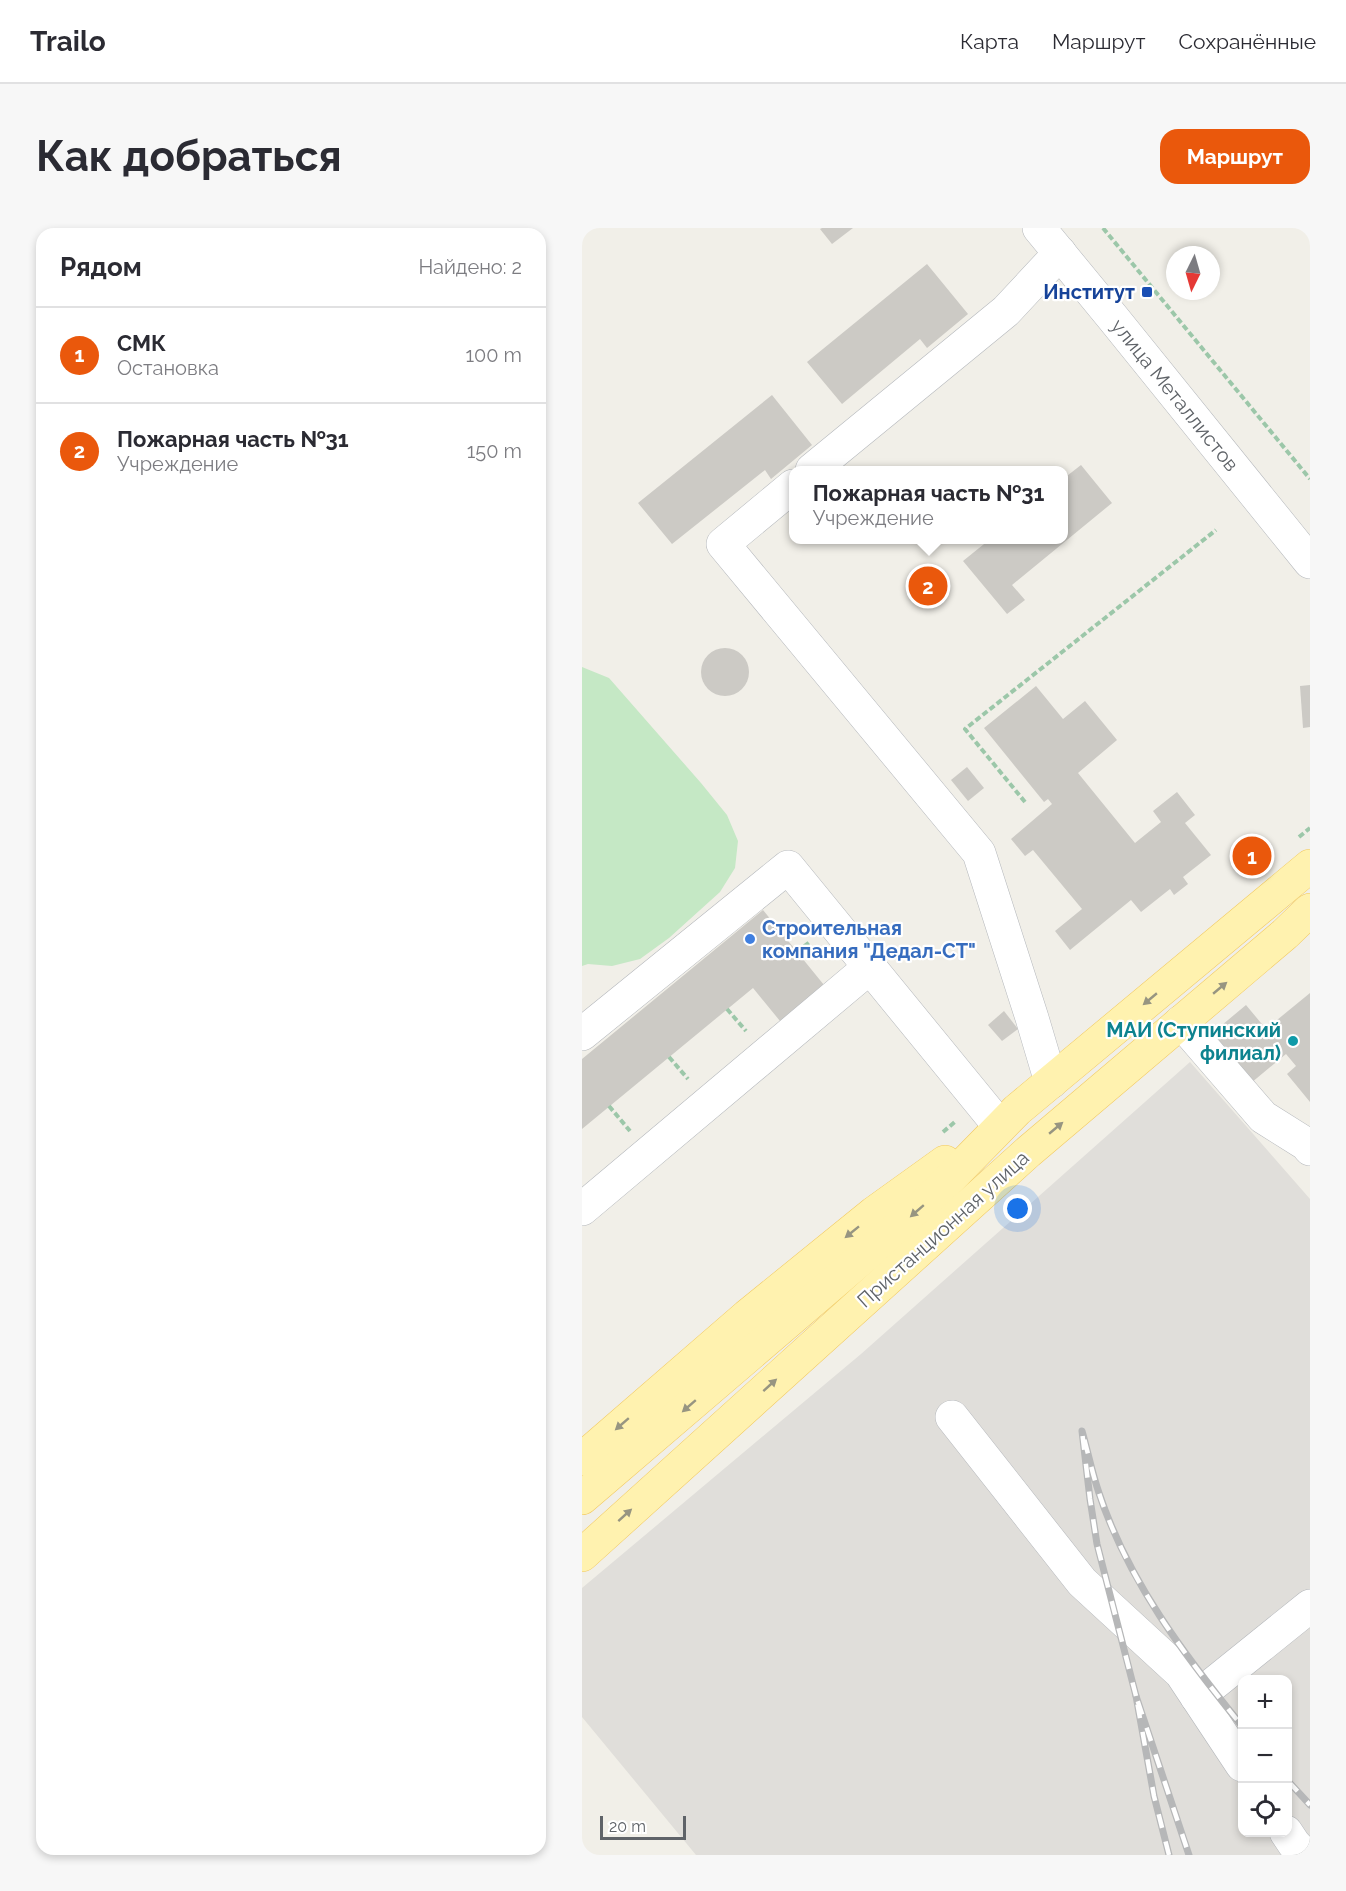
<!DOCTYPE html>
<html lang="ru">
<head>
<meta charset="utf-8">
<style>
  :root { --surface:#fff; --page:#f7f7f7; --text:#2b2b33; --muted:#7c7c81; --line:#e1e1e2; --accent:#ea580c }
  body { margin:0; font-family:Raleway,sans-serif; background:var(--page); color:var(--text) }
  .controls { position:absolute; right:18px; bottom:18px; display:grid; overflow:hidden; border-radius:12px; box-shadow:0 3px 9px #0003 }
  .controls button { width:54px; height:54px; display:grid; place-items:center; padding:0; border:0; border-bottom:2px solid var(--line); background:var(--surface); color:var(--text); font:30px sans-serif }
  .compass { position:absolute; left:584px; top:18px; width:54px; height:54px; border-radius:50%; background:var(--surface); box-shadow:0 3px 9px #0003; rotate:185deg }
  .scale { position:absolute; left:18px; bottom:15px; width:86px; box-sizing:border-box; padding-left:6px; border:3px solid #5f6368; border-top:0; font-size:16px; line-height:21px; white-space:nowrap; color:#5f6368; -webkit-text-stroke:4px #fff; paint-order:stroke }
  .you { position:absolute; left:436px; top:981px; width:21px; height:21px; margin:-15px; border:4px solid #fff; border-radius:50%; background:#1a73e8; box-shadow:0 0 0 9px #1a73e833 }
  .badge { display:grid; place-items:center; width:39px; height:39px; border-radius:50%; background:var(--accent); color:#fff; font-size:20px; font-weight:700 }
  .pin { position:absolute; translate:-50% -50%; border:3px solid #fff; box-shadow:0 2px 6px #0006 }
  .popup { position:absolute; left:207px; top:238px; width:279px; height:78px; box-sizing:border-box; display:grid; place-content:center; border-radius:12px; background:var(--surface); filter:drop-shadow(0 2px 4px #0005); font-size:20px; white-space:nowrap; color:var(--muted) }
  .popup b { font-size:22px; color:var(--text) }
  .popup::after { content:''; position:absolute; left:50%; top:100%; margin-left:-12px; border:12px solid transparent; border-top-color:var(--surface) }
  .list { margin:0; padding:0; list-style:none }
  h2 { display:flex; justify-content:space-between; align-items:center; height:78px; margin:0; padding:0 24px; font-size:26px }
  h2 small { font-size:20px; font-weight:400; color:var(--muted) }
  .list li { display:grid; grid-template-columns:39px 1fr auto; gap:18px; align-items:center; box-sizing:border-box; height:96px; padding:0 24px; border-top:2px solid var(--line) }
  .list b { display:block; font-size:22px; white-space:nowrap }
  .list p { margin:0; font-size:20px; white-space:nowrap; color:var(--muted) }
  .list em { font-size:20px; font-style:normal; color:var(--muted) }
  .icon { flex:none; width:33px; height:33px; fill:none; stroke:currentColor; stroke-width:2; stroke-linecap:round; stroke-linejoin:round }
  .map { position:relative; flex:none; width:728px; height:1627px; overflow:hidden; border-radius:18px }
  header { display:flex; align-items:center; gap:36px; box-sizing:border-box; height:84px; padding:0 30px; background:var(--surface); border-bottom:2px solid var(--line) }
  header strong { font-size:28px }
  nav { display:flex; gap:33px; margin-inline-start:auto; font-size:21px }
  .intro { display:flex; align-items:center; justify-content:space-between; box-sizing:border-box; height:144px; padding:0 36px }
  h1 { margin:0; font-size:42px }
  .button { padding:15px 27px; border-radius:18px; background:var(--accent); color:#fff; font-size:21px; font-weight:700 }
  main { display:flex; gap:36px; padding:0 36px }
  aside { flex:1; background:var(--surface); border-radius:18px; box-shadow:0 3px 9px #0003 }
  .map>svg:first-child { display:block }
  .industrial { fill:#e0deda; fill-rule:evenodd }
  .green { fill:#c5e8c5 }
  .building { fill:#cccac5 }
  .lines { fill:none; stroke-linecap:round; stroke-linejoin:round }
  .minor-casing { stroke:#b5b8bc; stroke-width:34 }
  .major-casing { stroke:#f2c960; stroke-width:34 }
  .path { stroke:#9cc7a9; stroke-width:4; stroke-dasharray:6 3; stroke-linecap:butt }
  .minor { stroke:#fff; stroke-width:33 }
  .major { stroke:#fff2af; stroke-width:33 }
  .rail-casing { stroke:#b6b7b8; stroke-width:7 }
  .rail { stroke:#fff; stroke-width:4.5; stroke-dasharray:14; stroke-linecap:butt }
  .oneway { fill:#979581 }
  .transit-dot { fill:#1a4fb4; stroke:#fff; stroke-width:2 }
  .shop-dot { fill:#3f7fe0; stroke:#fff; stroke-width:2 }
  .culture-dot { fill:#0f9aa8; stroke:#fff; stroke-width:2 }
  .labels { text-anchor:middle; stroke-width:4.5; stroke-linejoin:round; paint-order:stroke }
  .transit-label { font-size:20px; font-weight:bold; fill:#164399; stroke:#fff; text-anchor:end }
  .street-label { font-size:20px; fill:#5f6368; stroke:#fff }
  .shop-label { font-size:20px; font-weight:bold; fill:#366cbe; stroke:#fff; text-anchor:start }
  .culture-label { font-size:20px; font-weight:bold; fill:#0d838f; stroke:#fff; text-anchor:end }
</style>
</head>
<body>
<header>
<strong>Trailo</strong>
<nav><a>Карта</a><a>Маршрут</a><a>Сохранённые</a></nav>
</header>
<div class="intro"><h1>Как добраться</h1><a class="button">Маршрут</a></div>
<main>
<aside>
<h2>Рядом<small>Найдено: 2</small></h2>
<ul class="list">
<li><span class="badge">1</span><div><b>СМК</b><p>Остановка</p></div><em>100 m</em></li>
<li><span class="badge">2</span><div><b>Пожарная часть №31</b><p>Учреждение</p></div><em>150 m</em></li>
</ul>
</aside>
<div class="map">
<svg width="728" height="1627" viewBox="0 0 728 1627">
  <rect width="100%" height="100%" fill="#f1efe8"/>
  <path class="industrial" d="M608 834 728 971V1627H114L0 1489V1360L279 1126ZM660 1452H706V1604H660Z"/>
  <path class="green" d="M0 439 27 450 119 555 145 587 156 613 153 640 138 664 87 710 58 731 30 738 6 736 0 738Z"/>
  <g class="building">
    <path d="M240 0H271L250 16 238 1Z"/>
    <path d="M345 36 386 86 345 120 338 111 260 176 225 134Z"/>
    <path d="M190 167 230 217 189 251 183 242 90 316 56 275Z"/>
    <path d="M499 237 530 275 430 357 443 372 425 386 381 333 407 312H481V251Z"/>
    <circle cx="143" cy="444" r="24"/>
    <path d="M728 457V499L721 500 718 458Z"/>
    <path d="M454 458 481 491 503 473 535 512 496 545 553 615 579 594 571 583 595 564 613 587 603 595 629 627 601 649 606 656 592 667 588 661 559 684 549 672 488 722 473 703 500 681 451 622 443 628 429 611 470 576 466 571 462 574 402 500Z"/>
    <path d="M385 539 402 560 386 573 369 552Z"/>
    <path d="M181 682 242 757 198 793 171 760 0 901V831Z"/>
    <path d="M728 765V874L705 846 714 838 704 826 669 855 628 807 664 777 684 801Z"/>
    <path d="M422 783 436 801 420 813 406 797Z"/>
  </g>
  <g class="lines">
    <g class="minor-casing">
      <g id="minor">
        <path d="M457 0 531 90 728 334"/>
        <path d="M230 242 424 83 478 25"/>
        <path d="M211 258 141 316 397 625 450 790 469 854"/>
        <path d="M599 794 681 889 724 916 728 921"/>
        <path d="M0 806 206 639 416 896"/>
        <path d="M0 981 288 739"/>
        <path d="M370 1189 500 1354 599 1445 660 1537"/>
        <path d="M615 1469 728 1378"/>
        <path d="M704 1604 712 1616 723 1627"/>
      </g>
    </g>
    <g class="major-casing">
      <g id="major">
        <path d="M0 1231 165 1088 292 985 363 934"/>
        <path d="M0 1270 341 978 435 882 728 638"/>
        <path d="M0 1327 446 924 703 706 728 682"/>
      </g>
    </g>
    <g class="path">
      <path d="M521 0 728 251"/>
      <path d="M443 574 383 501 634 302"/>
      <path d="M717 609 728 600"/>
      <path d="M215 724 229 713"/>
      <path d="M145 781 164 803"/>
      <path d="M87 829 106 851"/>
      <path d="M27 878 48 903"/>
      <path d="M361 904 374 893"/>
    </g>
    <use href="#minor" class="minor"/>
    <use href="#major" class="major"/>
    <g class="rail-casing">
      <g id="rail">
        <path d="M554 1468 515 1316 508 1271 500 1203C506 1224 510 1245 517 1265 546 1353 603 1428 660 1498"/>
        <path d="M706 1553 728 1577"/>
        <path d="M587 1627 572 1568 554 1468 607 1627"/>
      </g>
    </g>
    <use href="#rail" class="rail"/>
  </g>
  <defs><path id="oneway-solid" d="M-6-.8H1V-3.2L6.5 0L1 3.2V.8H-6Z" transform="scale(1.5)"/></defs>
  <g class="oneway">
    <use href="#oneway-solid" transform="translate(638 760) rotate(-40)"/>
    <use href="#oneway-solid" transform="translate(568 771) rotate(140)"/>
    <use href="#oneway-solid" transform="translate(474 900) rotate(-40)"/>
    <use href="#oneway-solid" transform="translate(335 983) rotate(139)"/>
    <use href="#oneway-solid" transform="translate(270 1004) rotate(141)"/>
    <use href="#oneway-solid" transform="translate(188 1157) rotate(-42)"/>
    <use href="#oneway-solid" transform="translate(107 1178) rotate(139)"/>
    <use href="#oneway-solid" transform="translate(40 1196) rotate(139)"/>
    <use href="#oneway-solid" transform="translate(43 1287) rotate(-42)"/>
  </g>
  <rect class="transit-dot" x="559" y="58" width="12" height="12" rx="3"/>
  <circle class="shop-dot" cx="168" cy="711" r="6"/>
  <circle class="culture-dot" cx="711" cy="813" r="6"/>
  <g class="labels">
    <g class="transit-label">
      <text x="553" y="71">Институт</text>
    </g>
    <g class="street-label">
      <text transform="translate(593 167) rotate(51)" y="7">улица Металлистов</text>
      <text transform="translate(361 1001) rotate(-42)" y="7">Пристанционная улица</text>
    </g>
    <g class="shop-label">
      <text x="180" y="707">Строительная<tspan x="180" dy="23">компания "Дедал-СТ"</tspan></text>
    </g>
    <g class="culture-label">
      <text x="699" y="809">МАИ (Ступинский<tspan x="699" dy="23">филиал)</tspan></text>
    </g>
  </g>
</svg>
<div class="controls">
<button>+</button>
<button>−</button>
<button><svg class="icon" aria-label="locate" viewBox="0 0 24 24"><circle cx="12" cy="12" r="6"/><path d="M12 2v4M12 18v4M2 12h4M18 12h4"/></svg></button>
</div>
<svg class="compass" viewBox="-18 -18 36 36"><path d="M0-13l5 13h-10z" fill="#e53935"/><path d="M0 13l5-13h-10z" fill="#7c7c81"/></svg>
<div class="scale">20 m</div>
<div class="you"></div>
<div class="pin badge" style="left:670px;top:628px">1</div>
<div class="pin badge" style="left:346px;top:358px">2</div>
<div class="popup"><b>Пожарная часть №31</b>Учреждение</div>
</div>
</main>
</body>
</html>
